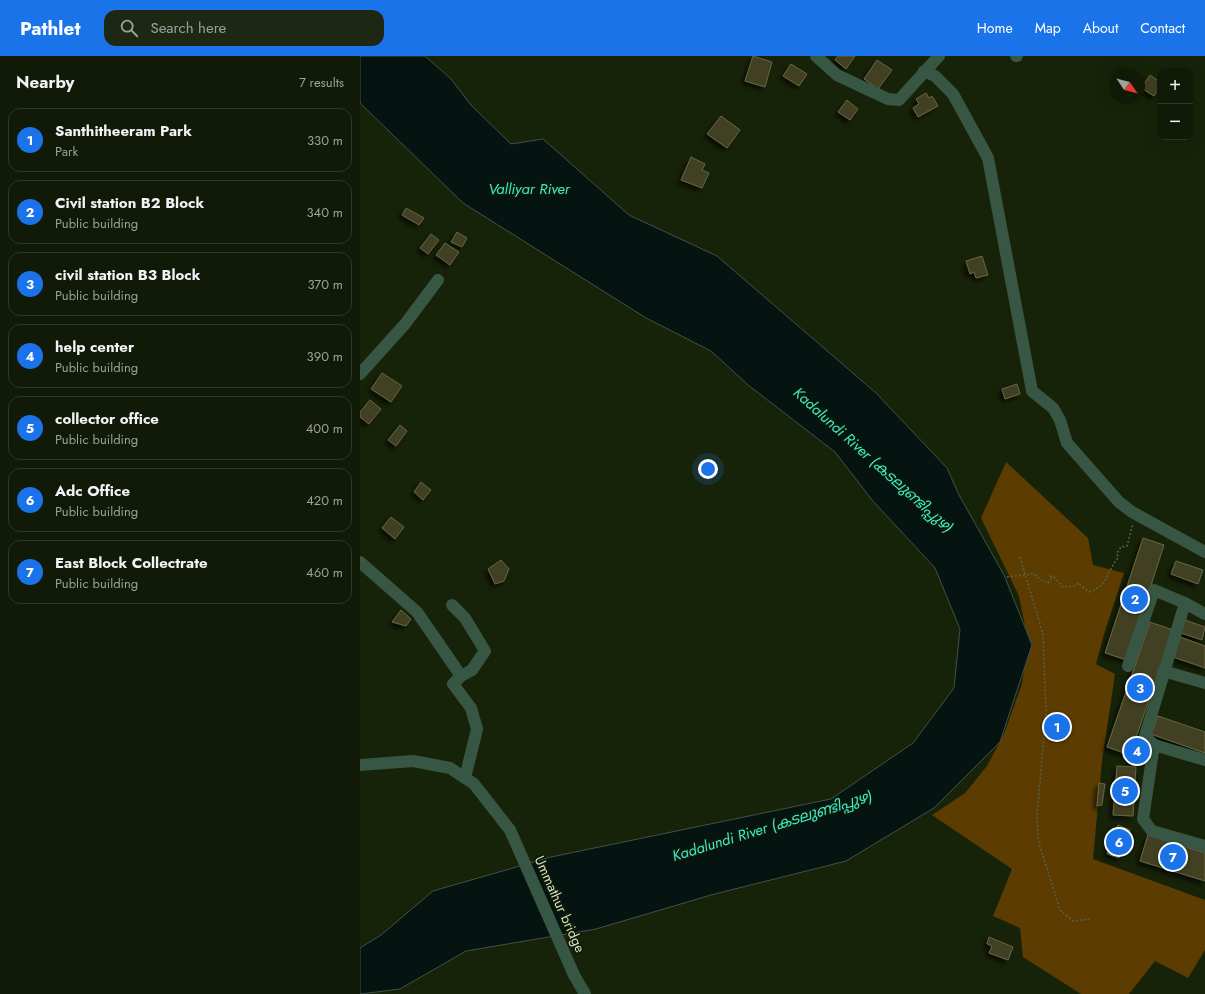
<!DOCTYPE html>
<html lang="en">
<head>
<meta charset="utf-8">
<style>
  :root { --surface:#111a06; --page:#1e2714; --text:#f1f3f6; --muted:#9ca19b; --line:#303828; --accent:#1a73e8 }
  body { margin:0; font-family:Jost,"Noto Sans Malayalam",sans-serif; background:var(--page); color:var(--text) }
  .controls { position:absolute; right:12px; top:12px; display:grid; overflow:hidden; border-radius:8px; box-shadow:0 4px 16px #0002 }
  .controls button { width:36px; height:36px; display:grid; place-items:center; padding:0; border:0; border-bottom:1px solid var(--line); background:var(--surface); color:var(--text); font:20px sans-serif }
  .compass { position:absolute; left:749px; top:12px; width:36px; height:36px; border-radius:50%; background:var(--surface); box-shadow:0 4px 16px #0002; rotate:125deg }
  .you { position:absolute; left:348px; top:413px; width:14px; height:14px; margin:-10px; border:3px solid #fff; border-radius:50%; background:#1a73e8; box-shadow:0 0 0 6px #1a73e833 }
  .badge { display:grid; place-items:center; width:26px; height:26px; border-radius:50%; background:var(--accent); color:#fff; font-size:13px; font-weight:700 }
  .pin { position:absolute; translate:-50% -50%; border:2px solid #fff; box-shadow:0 1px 4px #0006 }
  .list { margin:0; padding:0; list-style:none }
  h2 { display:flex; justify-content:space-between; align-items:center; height:52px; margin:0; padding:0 16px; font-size:17px }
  h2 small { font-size:13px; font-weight:400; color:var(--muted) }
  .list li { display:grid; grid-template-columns:26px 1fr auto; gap:12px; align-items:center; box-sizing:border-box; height:64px; margin:0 8px 8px; padding:0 8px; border:1px solid var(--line); border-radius:12px }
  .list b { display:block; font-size:15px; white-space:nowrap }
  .list p { margin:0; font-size:13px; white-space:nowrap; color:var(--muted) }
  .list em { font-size:13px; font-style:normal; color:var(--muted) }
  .icon { flex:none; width:22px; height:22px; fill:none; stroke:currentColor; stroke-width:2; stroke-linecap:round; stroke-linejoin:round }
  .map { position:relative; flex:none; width:845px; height:938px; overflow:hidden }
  header { display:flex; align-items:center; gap:24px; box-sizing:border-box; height:56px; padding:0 20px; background:var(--accent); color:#fff }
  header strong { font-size:19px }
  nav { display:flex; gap:22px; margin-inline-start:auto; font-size:14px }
  .search { width:280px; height:36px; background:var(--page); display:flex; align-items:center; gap:10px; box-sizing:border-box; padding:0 14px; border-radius:12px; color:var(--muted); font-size:15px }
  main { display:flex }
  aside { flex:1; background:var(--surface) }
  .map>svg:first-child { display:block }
  .green { fill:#5c3c00 }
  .water { fill:#051411; stroke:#435149 }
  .building { fill:#434020; stroke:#686544; filter:url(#shadow) }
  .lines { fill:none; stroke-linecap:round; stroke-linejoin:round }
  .path { stroke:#58634b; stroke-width:1.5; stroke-dasharray:2 2; stroke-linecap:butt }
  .minor { stroke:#375744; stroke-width:12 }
  .labels { text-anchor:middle; stroke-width:3; stroke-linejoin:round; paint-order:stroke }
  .street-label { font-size:14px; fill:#d5decd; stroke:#0e1a02 }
  .water-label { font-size:15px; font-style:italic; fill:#3be9d6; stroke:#0e1a02 }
</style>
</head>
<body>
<header>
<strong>Pathlet</strong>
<div class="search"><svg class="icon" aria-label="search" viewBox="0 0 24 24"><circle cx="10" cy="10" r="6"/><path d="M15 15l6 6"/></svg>Search here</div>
<nav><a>Home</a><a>Map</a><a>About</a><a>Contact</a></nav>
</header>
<main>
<aside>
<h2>Nearby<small>7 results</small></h2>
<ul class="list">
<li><span class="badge">1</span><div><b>Santhitheeram Park</b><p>Park</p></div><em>330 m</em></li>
<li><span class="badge">2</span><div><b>Civil station B2 Block</b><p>Public building</p></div><em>340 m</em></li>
<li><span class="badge">3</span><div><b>civil station B3 Block</b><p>Public building</p></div><em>370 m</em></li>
<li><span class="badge">4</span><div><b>help center</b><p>Public building</p></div><em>390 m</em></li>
<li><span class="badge">5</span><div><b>collector office</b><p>Public building</p></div><em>400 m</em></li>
<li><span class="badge">6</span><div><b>Adc Office</b><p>Public building</p></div><em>420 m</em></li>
<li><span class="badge">7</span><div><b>East Block Collectrate</b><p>Public building</p></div><em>460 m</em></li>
</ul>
</aside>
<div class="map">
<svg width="845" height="938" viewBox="0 0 845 938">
  <defs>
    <filter id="shadow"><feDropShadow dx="-3.5" dy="3.5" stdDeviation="2" flood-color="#0009"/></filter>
  </defs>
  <rect width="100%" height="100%" fill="#172308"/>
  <path class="green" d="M646 406 728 482 733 509 764 517 745 575 736 608 755 618 742 705 733 803 845 844V894L828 922 795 905 769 938H721L663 901 660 872 633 860 652 813 572 759 605 737 627 710 644 678 662 628 668 585 659 540 621 462Z"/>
  <path class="water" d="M0 0H65L91 23 111 49 151 88 183 83 269 159 357 200 516 337 587 412 599 439 644 519 672 589 640 686 574 752 486 805 351 839 236 873 106 895 40 933 0 938V892L21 879 73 835 191 801 471 743 553 687 594 632 600 573 575 512 512 444 475 396 388 329 351 295 286 262 103 147 0 47Z"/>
  <g class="building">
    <path d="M393 0 412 6 405 31 385 25Z"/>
    <path d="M478 0H495L486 13 475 4Z"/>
    <path d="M517 4 532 14 518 33 504 23Z"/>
    <path d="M431 8 447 18 439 30 423 20Z"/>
    <path d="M790 19 800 26V32L794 40 781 32Z"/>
    <path d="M566 37 569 42 572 40 578 50 558 61 553 52 559 48 556 43Z"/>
    <path d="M487 44 498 53 490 64 478 56Z"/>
    <path d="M361 60 380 74 367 92 347 78Z"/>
    <path d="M331 101 345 108 342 114 349 117 342 132 321 124Z"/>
    <path d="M46 152 64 162 59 169 42 159Z"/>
    <path d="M97 176 107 182 102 191 91 186Z"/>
    <path d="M71 178 79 184 68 198 60 192Z"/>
    <path d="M85 187 99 196 90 209 76 199Z"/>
    <path d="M622 200 628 219 616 222 614 216 610 218 606 205Z"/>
    <path d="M22 317 42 330 31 346 11 333Z"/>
    <path d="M657 328 660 338 645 343 642 333Z"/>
    <path d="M10 344 21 353 9 368 0 361V356Z"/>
    <path d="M40 369 47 375 36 390 28 384Z"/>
    <path d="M61 426 71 434 63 444 54 436Z"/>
    <path d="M31 461 44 471 35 483 22 472Z"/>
    <path d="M783 482 804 489 767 604 745 597Z"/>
    <path d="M141 504 149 513 144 525 135 528 128 513Z"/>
    <path d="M816 505 843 514 838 528 811 518Z"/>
    <path d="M41 554 51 563 46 570 32 566Z"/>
    <path d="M825 564 845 571 842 584 821 577Z"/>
    <path d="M790 566 813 574 770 699 747 691Z"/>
    <path d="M820 581 845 590V612L813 601Z"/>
    <path d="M798 660 845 676V697L791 678Z"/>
    <path d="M778 683 785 686 776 707 769 704Z"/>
    <path d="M757 710 776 711 773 760 753 759Z"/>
    <path d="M739 727 745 728 742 749 737 750Z"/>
    <path d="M758 769 770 774 759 802 747 798Z"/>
    <path d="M788 779 845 797V825L780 805Z"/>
    <path d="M629 881 653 891 648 904 629 897 632 890 627 888Z"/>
  </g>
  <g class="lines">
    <g class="path">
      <path d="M660 501 683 578 686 657 677 760 678 784 700 854 713 865 730 863"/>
      <path d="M647 521 674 518 681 524 688 527 691 523 690 520 694 521 703 531 715 530 718 527 729 536C749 529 746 516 758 502L757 497 761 491 767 490 773 467"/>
    </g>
    <g class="minor">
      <path d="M456 0 477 19 528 43 539 44 579 0"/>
      <path d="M656 0H657"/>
      <path d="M564 15 575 20 593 38 628 102 672 335 693 352 700 364 707 387 759 446 772 456 845 496"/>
      <path d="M0 318 45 268 78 224"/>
      <path d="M0 506 57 556 101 620 93 628 111 652 117 673 105 722"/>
      <path d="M92 549 105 562 125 595 112 614 101 620"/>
      <path d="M845 558 825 547 785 680 794 689 783 763 792 775 845 790"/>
      <path d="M768 610 794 534 825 547"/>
      <path d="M803 615 845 627"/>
      <path d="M794 689 845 704"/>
      <path d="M0 709 53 705 90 712 114 728 150 774 214 919 225 938"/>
    </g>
  </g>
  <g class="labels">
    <g class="street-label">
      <text transform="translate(200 848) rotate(66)" y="5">Ummathur bridge</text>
    </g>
    <g class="water-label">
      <text x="169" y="138">Valliyar River</text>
      <text transform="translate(513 404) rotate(42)" y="5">Kadalundi River (കടലുണ്ടിപ്പുഴ)</text>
      <text transform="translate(412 770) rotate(-17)" y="5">Kadalundi River (കടലുണ്ടിപ്പുഴ)</text>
    </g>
  </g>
</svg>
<div class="controls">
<button>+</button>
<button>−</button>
</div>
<svg class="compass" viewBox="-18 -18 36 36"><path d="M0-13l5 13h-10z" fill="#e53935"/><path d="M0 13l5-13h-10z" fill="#9ca19b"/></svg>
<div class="you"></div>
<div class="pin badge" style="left:697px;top:671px">1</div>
<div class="pin badge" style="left:775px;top:543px">2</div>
<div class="pin badge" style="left:780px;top:632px">3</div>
<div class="pin badge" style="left:777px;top:695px">4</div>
<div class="pin badge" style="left:765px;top:735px">5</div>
<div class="pin badge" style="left:759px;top:786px">6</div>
<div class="pin badge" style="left:813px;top:801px">7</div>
</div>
</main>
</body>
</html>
